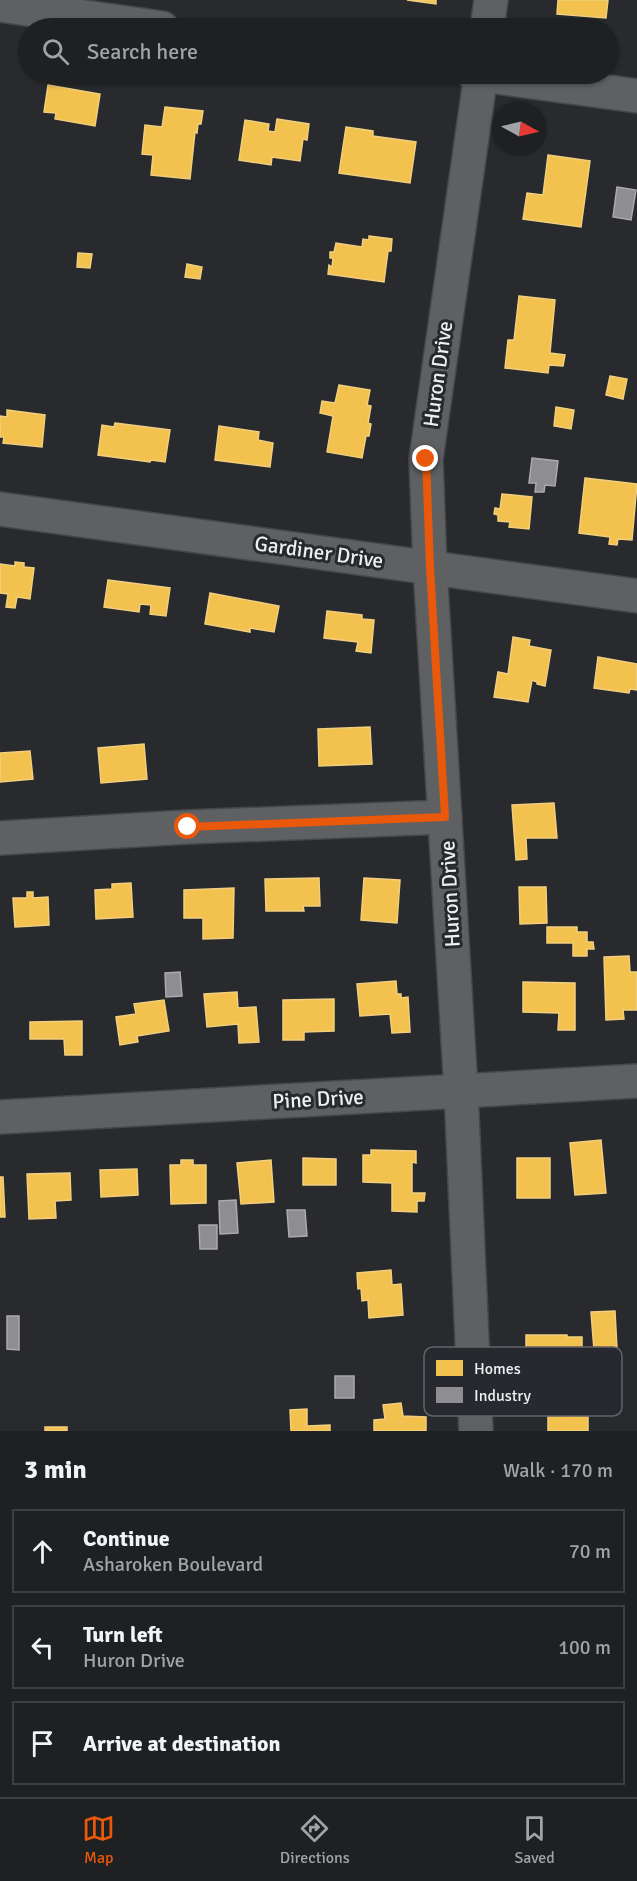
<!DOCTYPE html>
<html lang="en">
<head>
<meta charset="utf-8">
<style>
  :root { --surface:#1e2022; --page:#2b2d2f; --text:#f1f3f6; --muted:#a1a3a5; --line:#3c3e40; --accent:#ea580c }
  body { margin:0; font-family:Signika,sans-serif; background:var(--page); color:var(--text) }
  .compass { position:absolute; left:493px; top:102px; width:54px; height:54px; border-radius:50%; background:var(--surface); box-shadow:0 2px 4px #0004; rotate:98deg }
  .stop { position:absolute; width:18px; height:18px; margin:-14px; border:4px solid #ea580c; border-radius:50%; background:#fff }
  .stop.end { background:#ea580c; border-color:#fff; box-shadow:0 2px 6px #0008 }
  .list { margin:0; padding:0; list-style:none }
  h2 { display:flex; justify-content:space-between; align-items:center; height:78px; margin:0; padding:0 24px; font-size:26px }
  h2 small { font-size:20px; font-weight:400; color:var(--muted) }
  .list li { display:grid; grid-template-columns:39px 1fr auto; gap:18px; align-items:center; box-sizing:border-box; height:84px; margin:0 12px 12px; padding:0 12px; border:2px solid var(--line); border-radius:0px }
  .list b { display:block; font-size:22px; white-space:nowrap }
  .list p { margin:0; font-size:20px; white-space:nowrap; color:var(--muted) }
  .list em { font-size:20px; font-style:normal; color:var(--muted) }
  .icon { flex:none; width:33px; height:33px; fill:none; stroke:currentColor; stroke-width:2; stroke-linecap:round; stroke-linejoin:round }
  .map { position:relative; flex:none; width:637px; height:1431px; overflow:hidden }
  .search { position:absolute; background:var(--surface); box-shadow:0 2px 4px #0004; left:18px; right:18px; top:18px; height:66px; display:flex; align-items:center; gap:15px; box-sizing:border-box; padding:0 21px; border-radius:33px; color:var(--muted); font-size:22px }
  .sheet { height:366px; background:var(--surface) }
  nav { display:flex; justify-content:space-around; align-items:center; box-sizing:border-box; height:84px; border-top:2px solid var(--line); background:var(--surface); font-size:16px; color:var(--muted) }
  nav a { display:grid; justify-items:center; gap:3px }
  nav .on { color:var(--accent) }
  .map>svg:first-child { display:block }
  .homes { fill:#f2c14e; stroke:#f1cf7f; stroke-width:1.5 }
  .industry { fill:#8d8d92; stroke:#aaaaaf; stroke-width:1.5 }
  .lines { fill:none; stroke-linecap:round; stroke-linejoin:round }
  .minor-casing { stroke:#464749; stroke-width:36 }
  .minor { stroke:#5e6062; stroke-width:33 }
  .route { stroke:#ea580c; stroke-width:8 }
  .labels { text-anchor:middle; stroke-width:6; stroke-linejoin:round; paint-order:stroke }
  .street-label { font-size:21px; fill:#eeeff2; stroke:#27292e }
  .key { fill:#27292e; stroke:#636469; stroke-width:1.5 }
  .key-label { font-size:16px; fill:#eeeff2 }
</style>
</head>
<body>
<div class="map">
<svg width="637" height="1431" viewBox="0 0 637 1431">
  <rect width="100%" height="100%" fill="#282a2d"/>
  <g class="homes">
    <path d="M407 0H436V4Z"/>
    <path d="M558 0H608L606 18 557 14Z"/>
    <path d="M48 85 100 94 95 126 55 119 56 113 44 112Z"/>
    <path d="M165 107 203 111 201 124H198L197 133 195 132 190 179 151 175 153 155 142 154 145 125 162 127Z"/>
    <path d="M277 119 309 124 307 140 303 139 300 161 272 157 271 165 239 160 245 120 269 124 268 131 275 132Z"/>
    <path d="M346 127 373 131V136L416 142 410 183 339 173Z"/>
    <path d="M548 155 590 161 581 227 523 219 527 193 543 195Z"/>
    <path d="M369 236 392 239 391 251H388L384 282 328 274 329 265 332 267 333 258H330V252H334L336 243 362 247 363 239 369 240Z"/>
    <path d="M78 253 92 254 90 268 77 267Z"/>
    <path d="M187 264 202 267 200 279 185 277Z"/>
    <path d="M519 296 555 300 550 353 565 355 563 366 549 365 548 373 505 368 508 340H514Z"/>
    <path d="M610 376 627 379 623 399 606 395Z"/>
    <path d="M339 385 370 390 367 405 371 406 368 423 371 424 369 436H366L362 458 327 452 333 416 320 413 322 401 335 403Z"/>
    <path d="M556 407 574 410 571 429 554 426Z"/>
    <path d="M7 410 45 415 42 447 3 443 4 437H0V416L7 417Z"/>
    <path d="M115 423 170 430 165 462 151 460 150 462 98 455 102 425 114 427Z"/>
    <path d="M219 426 259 432 258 440 273 443 270 467 215 460Z"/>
    <path d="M585 478 637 484 632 540 618 539 617 545 609 544 610 537 579 533Z"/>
    <path d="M502 494 532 497 529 529 509 527 510 522 498 521V515L494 514 495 508 500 509Z"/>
    <path d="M15 562 24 563V567L34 568 30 599 17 597 15 608 6 607 8 594 0 593V564L15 566Z"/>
    <path d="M108 580 170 588 166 616 150 614 151 605 140 604 139 612 104 607Z"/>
    <path d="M210 593 279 606 274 632 250 628V632L205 624Z"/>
    <path d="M327 611 362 615V619L374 620 371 653 356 651 358 642 324 638Z"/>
    <path d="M513 637 530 640 529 646 551 650 545 686 537 684V682L532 680 528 702 494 697 498 672 508 674Z"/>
    <path d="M598 657 637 664V690L630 689 629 693 594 688Z"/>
    <path d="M370 727 372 764 319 766 318 729Z"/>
    <path d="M144 744 147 779 101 783 98 748Z"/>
    <path d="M30 751 33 779 0 782V753Z"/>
    <path d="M554 803 557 838H526L527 859 516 860 512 805Z"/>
    <path d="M319 878 320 906H303L304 911H266L265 879Z"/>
    <path d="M364 878 400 880 397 923 361 920Z"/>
    <path d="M131 883 133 917 96 919 95 890 112 889V884Z"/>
    <path d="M519 887H546L547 923 520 924Z"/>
    <path d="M234 888 233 938 203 939V918H184V890Z"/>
    <path d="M27 892H33V898L48 897 49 925 15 927 13 898H27Z"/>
    <path d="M547 927H577V932H587V942H593L594 949H587V956H573V943H547Z"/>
    <path d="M629 956 630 972H637V1010H623L624 1019 606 1020 604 957Z"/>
    <path d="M396 981 397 994H401V998L408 997 410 1032 392 1033 390 1014 360 1016 357 984Z"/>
    <path d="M523 982 575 983V1030H558L559 1013 523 1012Z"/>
    <path d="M237 992 238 1008 256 1007 259 1042 239 1043 238 1024 207 1027 204 994Z"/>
    <path d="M334 999V1031L304 1032V1040H283V1000Z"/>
    <path d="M164 1000 169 1031 137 1036 138 1042 120 1045 116 1017 136 1014 134 1004Z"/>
    <path d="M82 1021V1055H65L64 1039H30V1022Z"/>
    <path d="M601 1140 606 1193 575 1195 570 1143Z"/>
    <path d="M371 1150 416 1151V1163L412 1162V1193H425L424 1201H417V1212L392 1211V1183L363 1182V1155H371Z"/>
    <path d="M303 1158 336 1159V1185H303Z"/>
    <rect x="517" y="1158" width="33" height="40"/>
    <path d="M181 1160H193V1165H206V1203L171 1204 170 1165H181Z"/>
    <path d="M271 1160 274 1202 241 1204 237 1163Z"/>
    <path d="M137 1169 138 1195 101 1197 100 1170Z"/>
    <path d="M70 1173 71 1200 55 1201 56 1218 29 1219 27 1174Z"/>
    <path d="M0 1177H3L5 1217H0Z"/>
    <path d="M391 1270 392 1285 401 1284 403 1315 369 1318 368 1300 362 1301 361 1288 358 1289 357 1273Z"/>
    <path d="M615 1311 617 1349 594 1350 591 1312Z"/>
    <path d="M526 1335H567V1337H582V1361H568V1365H526Z"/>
    <path d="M401 1403 403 1416 426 1417V1431H374V1420L385 1419 383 1405Z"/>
    <path d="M548 1404H574V1416L588 1415V1431H548Z"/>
    <path d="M307 1409V1426L330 1425V1431H291L290 1410Z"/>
    <rect x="45" y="1427" width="22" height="4"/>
  </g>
  <g class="industry">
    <path d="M617 187 636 190 631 220 613 217Z"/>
    <path d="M532 458 558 461 555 486 545 485 544 492H535L536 483H529Z"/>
    <path d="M180 972 182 996 166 997 165 973Z"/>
    <path d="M236 1200 238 1233 220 1234 219 1201Z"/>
    <path d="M287 1210H305L307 1236 289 1237Z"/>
    <path d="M199 1225H217V1249H200Z"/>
    <path d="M7 1316H19V1350L7 1349Z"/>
    <rect x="335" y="1376" width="19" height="22"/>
  </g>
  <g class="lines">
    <g class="minor-casing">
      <g id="minor">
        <path d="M0 5 162 28"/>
        <path d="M487 28 491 0"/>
        <path d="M474 74 637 96"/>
        <path d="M0 509 637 596"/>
        <path d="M0 838 187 827 445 817"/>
        <path d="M0 1117 637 1081"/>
        <path d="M476 1431 461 1091 430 567 426 459 481 74"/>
      </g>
    </g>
    <use href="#minor" class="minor"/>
  </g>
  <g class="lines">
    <path class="route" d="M188 827 445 817 430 567 426 459"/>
  </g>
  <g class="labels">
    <g class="street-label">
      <text transform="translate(438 374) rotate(-82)" y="7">Huron Drive</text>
      <text transform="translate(319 552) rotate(8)" y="7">Gardiner Drive</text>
      <text transform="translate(450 894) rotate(-93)" y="7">Huron Drive</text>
      <text transform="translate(318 1099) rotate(-3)" y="7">Pine Drive</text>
    </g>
  </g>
  <rect x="424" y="1347" width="198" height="69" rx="9" class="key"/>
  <rect x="436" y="1360" width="27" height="16" fill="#f2c14e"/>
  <rect x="436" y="1387" width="27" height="16" fill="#8d8d92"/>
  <g class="key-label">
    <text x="474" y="1374">Homes</text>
    <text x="474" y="1401">Industry</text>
  </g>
</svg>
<svg class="compass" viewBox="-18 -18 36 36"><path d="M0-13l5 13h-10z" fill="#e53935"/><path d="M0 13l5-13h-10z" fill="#a1a3a5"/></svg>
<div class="stop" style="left:188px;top:827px"></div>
<div class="stop end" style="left:426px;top:459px"></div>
<div class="search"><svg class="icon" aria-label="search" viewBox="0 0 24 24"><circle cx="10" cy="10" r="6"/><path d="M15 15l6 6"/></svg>Search here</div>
</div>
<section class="sheet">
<h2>3 min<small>Walk · 170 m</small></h2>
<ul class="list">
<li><svg class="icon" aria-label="ahead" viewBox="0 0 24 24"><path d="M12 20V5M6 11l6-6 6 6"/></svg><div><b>Continue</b><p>Asharoken Boulevard</p></div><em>70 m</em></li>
<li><svg class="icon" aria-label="left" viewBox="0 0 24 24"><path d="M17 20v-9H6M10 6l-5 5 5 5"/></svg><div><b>Turn left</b><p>Huron Drive</p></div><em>100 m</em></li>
<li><svg class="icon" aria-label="arrive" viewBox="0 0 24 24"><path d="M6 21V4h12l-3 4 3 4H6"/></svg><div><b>Arrive at destination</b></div></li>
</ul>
</section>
<nav>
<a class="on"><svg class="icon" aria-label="map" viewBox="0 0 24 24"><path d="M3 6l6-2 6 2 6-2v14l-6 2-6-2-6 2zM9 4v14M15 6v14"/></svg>Map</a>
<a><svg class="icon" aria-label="directions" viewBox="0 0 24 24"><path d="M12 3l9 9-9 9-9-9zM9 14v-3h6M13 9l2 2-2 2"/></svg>Directions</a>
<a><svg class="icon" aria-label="saved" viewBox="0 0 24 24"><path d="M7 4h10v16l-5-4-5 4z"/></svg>Saved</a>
</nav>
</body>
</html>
